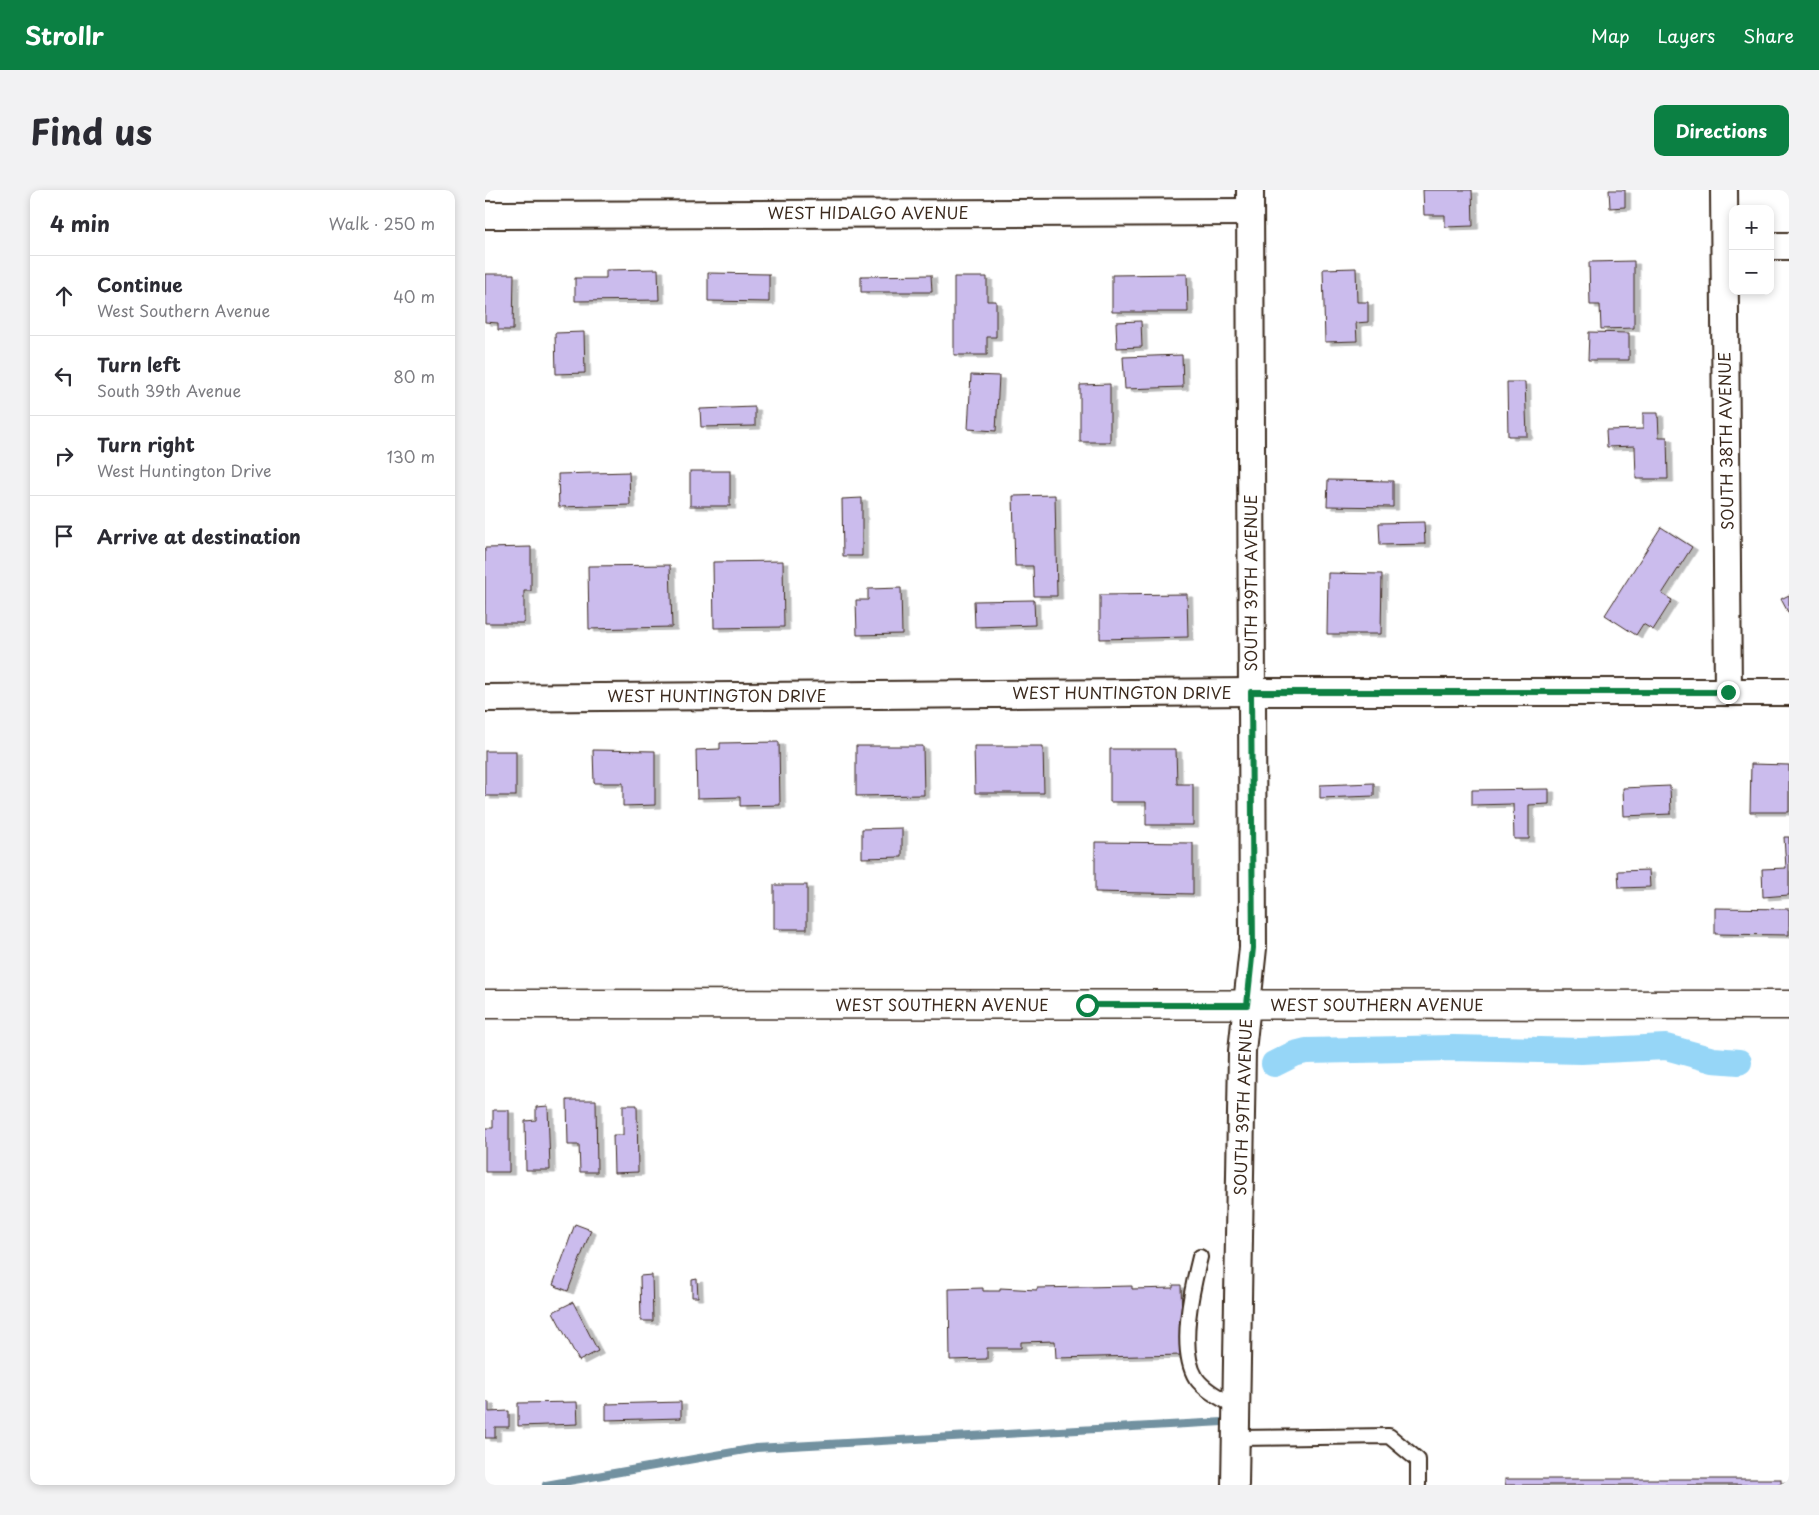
<!DOCTYPE html>
<html lang="en">
<head>
<meta charset="utf-8">
<style>
  :root { --surface:#fff; --page:#f2f2f3; --text:#2b2b33; --muted:#7c7c81; --line:#e1e1e2; --accent:#0b8043 }
  body { margin:0; font-family:"Playpen Sans",sans-serif; background:var(--page); color:var(--text) }
  .controls { position:absolute; right:15px; top:15px; display:grid; overflow:hidden; border-radius:10px; box-shadow:0 2px 8px #0003 }
  .controls button { width:45px; height:45px; display:grid; place-items:center; padding:0; border:0; border-bottom:1px solid var(--line); background:var(--surface); color:var(--text); font:25px sans-serif }
  .stop { position:absolute; width:15px; height:15px; margin:-11px; border:4px solid #0b8043; border-radius:50%; background:#fff }
  .stop.end { background:#0b8043; border-color:#fff; box-shadow:0 1px 5px #0008 }
  .list { margin:0; padding:0; list-style:none }
  h2 { display:flex; justify-content:space-between; align-items:center; height:65px; margin:0; padding:0 20px; font-size:21px }
  h2 small { font-size:16px; font-weight:400; color:var(--muted) }
  .list li { display:grid; grid-template-columns:32px 1fr auto; gap:15px; align-items:center; box-sizing:border-box; height:80px; padding:0 20px; border-top:1px solid var(--line) }
  .list b { display:block; font-size:19px; white-space:nowrap }
  .list p { margin:0; font-size:16px; white-space:nowrap; color:var(--muted) }
  .list em { font-size:16px; font-style:normal; color:var(--muted) }
  .icon { flex:none; width:28px; height:28px; fill:none; stroke:currentColor; stroke-width:2; stroke-linecap:round; stroke-linejoin:round }
  .map { position:relative; flex:none; width:1304px; height:1295px; overflow:hidden; border-radius:10px }
  header { display:flex; align-items:center; gap:30px; box-sizing:border-box; height:70px; padding:0 25px; background:var(--accent); color:#fff }
  header strong { font-size:24px }
  nav { display:flex; gap:28px; margin-inline-start:auto; font-size:18px }
  .intro { display:flex; align-items:center; justify-content:space-between; box-sizing:border-box; height:120px; padding:0 30px }
  h1 { margin:0; font-size:35px }
  .button { padding:12px 22px; border-radius:10px; background:var(--accent); color:#fff; font-size:18px; font-weight:700 }
  main { display:flex; gap:30px; padding:0 30px }
  aside { flex:1; background:var(--surface); border-radius:10px; box-shadow:0 2px 8px #0003 }
  .map>svg:first-child { display:block }
  .lines { fill:none; stroke-linecap:round; stroke-linejoin:round }
  .stream { stroke:#7291a0; stroke-width:8 }
  .canal { stroke:#96d6f7; stroke-width:26 }
  .building { fill:#cbbced; stroke:#3b2a1e; filter:url(#shadow) }
  .lane-casing { stroke:#3b2a1e; stroke-width:18 }
  .street-casing { stroke:#3b2a1e; stroke-width:30 }
  .secondary-casing { stroke:#3b2a1e; stroke-width:31 }
  .lane { stroke:#fff; stroke-width:14 }
  .street { stroke:#fff; stroke-width:26 }
  .secondary { stroke:#fff; stroke-width:28 }
  .route { stroke:#0b8043; stroke-width:6 }
  .labels { text-anchor:middle; stroke-width:4; stroke-linejoin:round; paint-order:stroke }
  .street-label { font-size:16px; fill:#3b2a1e; stroke:#fff }
</style>
</head>
<body>
<header>
<strong>Strollr</strong>
<nav><a>Map</a><a>Layers</a><a>Share</a></nav>
</header>
<div class="intro"><h1>Find us</h1><a class="button">Directions</a></div>
<main>
<aside>
<h2>4 min<small>Walk · 250 m</small></h2>
<ul class="list">
<li><svg class="icon" aria-label="ahead" viewBox="0 0 24 24"><path d="M12 20V5M6 11l6-6 6 6"/></svg><div><b>Continue</b><p>West Southern Avenue</p></div><em>40 m</em></li>
<li><svg class="icon" aria-label="left" viewBox="0 0 24 24"><path d="M17 20v-9H6M10 6l-5 5 5 5"/></svg><div><b>Turn left</b><p>South 39th Avenue</p></div><em>80 m</em></li>
<li><svg class="icon" aria-label="right" viewBox="0 0 24 24"><path d="M7 20v-9h11M14 6l5 5-5 5"/></svg><div><b>Turn right</b><p>West Huntington Drive</p></div><em>130 m</em></li>
<li><svg class="icon" aria-label="arrive" viewBox="0 0 24 24"><path d="M6 21V4h12l-3 4 3 4H6"/></svg><div><b>Arrive at destination</b></div></li>
</ul>
</aside>
<div class="map">
<svg width="1304" height="1295" viewBox="0 0 1304 1295">
  <defs>
    <filter id="shadow"><feDropShadow dx="5.5" dy="3" stdDeviation="0" flood-color="#0004"/></filter>
  </defs>
  <rect width="100%" height="100%" fill="#fff"/>
  <filter id="ink" filterUnits="userSpaceOnUse"><feTurbulence type="fractalNoise" baseFrequency=".02" numOctaves="2"/><feDisplacementMap in="SourceGraphic" scale="10" xChannelSelector="R" yChannelSelector="G"/><feConvolveMatrix kernelMatrix="1 2 1 2 8 2 1 2 1" color-interpolation-filters="sRGB"/></filter>
  <g filter="url(#ink)">
    <g class="lines">
      <path class="stream" d="M61 1295 271 1258 738 1232"/>
      <path class="canal" d="M789 874 809 864 821 861 968 858 1096 861 1181 857 1228 870 1254 872"/>
    </g>
    <g class="building">
      <path d="M938 0H987L988 36 960 37V25H939Z"/>
      <path d="M1124 0H1140V17L1125 18Z"/>
      <path d="M1149 71V138L1116 139 1115 115H1105L1104 72Z"/>
      <path d="M871 78 872 112H883V132L871 133 872 151 840 152 838 79Z"/>
      <path d="M173 79 174 110 90 111V88H121V80Z"/>
      <path d="M223 83 284 84V112L223 111Z"/>
      <path d="M0 84H29L28 140H13V133L0 132Z"/>
      <path d="M702 84 703 122H627V85Z"/>
      <path d="M446 85 447 102H376V86Z"/>
      <path d="M469 87H502V111H511V147H502V165H469Z"/>
      <path d="M656 131 657 157 632 158 631 132Z"/>
      <path d="M99 142 100 183 71 184 70 143Z"/>
      <path d="M1104 142 1144 143V170H1103Z"/>
      <path d="M697 165 698 197 640 199 638 167Z"/>
      <path d="M486 185 514 186 511 241 483 239Z"/>
      <path d="M1022 192H1040L1042 246H1023Z"/>
      <path d="M625 194V252H595V195Z"/>
      <path d="M270 217V236L216 237 215 219Z"/>
      <path d="M1158 223H1173L1174 247H1182L1183 289H1151L1150 256 1122 257 1121 240 1158 239Z"/>
      <rect x="205" y="281" width="40" height="35"/>
      <path d="M144 282 145 315 74 317 73 284Z"/>
      <path d="M843 290 908 291V317L842 316Z"/>
      <path d="M570 305 572 406H549L548 376H530L528 306Z"/>
      <path d="M377 308V366H358L357 309Z"/>
      <path d="M939 332 940 354 895 355 894 333Z"/>
      <path d="M1176 337 1207 357 1177 404 1187 410 1168 440 1158 434 1151 445 1120 425Z"/>
      <path d="M46 357V401H39V433H0V358Z"/>
      <path d="M298 371 299 437 229 438 228 372Z"/>
      <path d="M185 375 187 437 104 439 103 376Z"/>
      <path d="M843 383 897 384 896 444H842Z"/>
      <path d="M416 398 417 444 372 445 371 410H383V399Z"/>
      <path d="M702 404 703 447 615 449V405Z"/>
      <path d="M1304 405V424L1296 409Z"/>
      <path d="M549 410 550 435 490 437 489 411Z"/>
      <path d="M294 552 295 615 255 616V607L212 608 211 560 235 559V553Z"/>
      <path d="M371 556H438L439 605 371 606Z"/>
      <path d="M489 556H558L559 603H490Z"/>
      <path d="M625 559H691L692 594H708V635H661V612H625Z"/>
      <path d="M108 560 170 561V615L138 616V593H109Z"/>
      <rect x="0" y="561" width="31" height="45"/>
      <path d="M1266 574 1304 575V622H1265Z"/>
      <path d="M889 593V606L835 608V595Z"/>
      <path d="M1185 596 1186 624 1139 626 1138 598Z"/>
      <path d="M1064 599V614L1044 615V649H1029L1028 614 987 615V600Z"/>
      <path d="M417 638V667L377 668V639Z"/>
      <path d="M1299 647H1304V705L1278 707 1277 679 1301 678Z"/>
      <path d="M610 652 708 653V704L610 702Z"/>
      <path d="M1164 680 1165 697 1134 698 1133 681Z"/>
      <rect x="289" y="695" width="33" height="44"/>
      <path d="M1230 718 1304 719V745L1230 744Z"/>
      <path d="M82 910H111L112 982H95L94 955H83Z"/>
      <path d="M138 915H152L153 982 129 983 128 945H138Z"/>
      <path d="M63 916 65 980H41L40 931 51 930V917Z"/>
      <path d="M8 920H24V982H0V938H8Z"/>
      <path d="M90 1034 106 1040 83 1101 68 1095Z"/>
      <path d="M167 1085 168 1131H156L155 1086Z"/>
      <path d="M212 1089 213 1107H207V1090Z"/>
      <path d="M688 1095H696L698 1165 571 1168 570 1151 536 1152V1158H502V1169L465 1170 464 1099 498 1098V1101H515V1098L552 1100V1098L647 1096V1099L688 1098Z"/>
      <path d="M88 1112 113 1161 94 1171 68 1122Z"/>
      <path d="M0 1212H4V1222L24 1221V1237H10V1248H0Z"/>
      <path d="M92 1212 93 1234 33 1236V1213Z"/>
      <path d="M196 1212V1228L121 1230V1214Z"/>
      <rect x="1020" y="1289" width="276" height="6"/>
    </g>
    <g class="lines">
      <g class="lane-casing">
        <g id="lane">
          <path d="M715 1067C707 1099 693 1159 711 1188 720 1201 738 1209 751 1217"/>
          <path d="M751 1248 904 1246 933 1270V1295"/>
        </g>
      </g>
      <g class="street-casing">
        <g id="street">
          <path d="M1239 0 1243 502"/>
          <path d="M0 25 765 22"/>
          <path d="M1285 56H1304"/>
          <path d="M0 508 767 502H1304"/>
          <path d="M750 1295 757 861 768 758 765 0"/>
        </g>
      </g>
      <g class="secondary-casing">
        <path id="secondary" d="M0 814 1304 815"/>
      </g>
      <use href="#lane" class="lane"/>
      <use href="#street" class="street"/>
      <use href="#secondary" class="secondary"/>
    </g>
  </g>
  <g class="lines" filter="url(#ink)">
    <path class="route" d="M602 815H762L768 758 766 502H1243"/>
  </g>
  <g class="labels">
    <g class="street-label">
      <text x="383" y="29">WEST HIDALGO AVENUE</text>
      <text transform="translate(1241 251) rotate(-91)" y="6">SOUTH 38TH AVENUE</text>
      <text transform="translate(766 393) rotate(-90)" y="6">SOUTH 39TH AVENUE</text>
      <text x="637" y="509">WEST HUNTINGTON DRIVE</text>
      <text x="232" y="512">WEST HUNTINGTON DRIVE</text>
      <text x="457" y="821">WEST SOUTHERN AVENUE</text>
      <text x="892" y="821">WEST SOUTHERN AVENUE</text>
      <text transform="translate(758 917) rotate(-88)" y="6">SOUTH 39TH AVENUE</text>
    </g>
  </g>
</svg>
<div class="controls">
<button>+</button>
<button>−</button>
</div>
<div class="stop" style="left:602px;top:815px"></div>
<div class="stop end" style="left:1243px;top:502px"></div>
</div>
</main>
</body>
</html>
